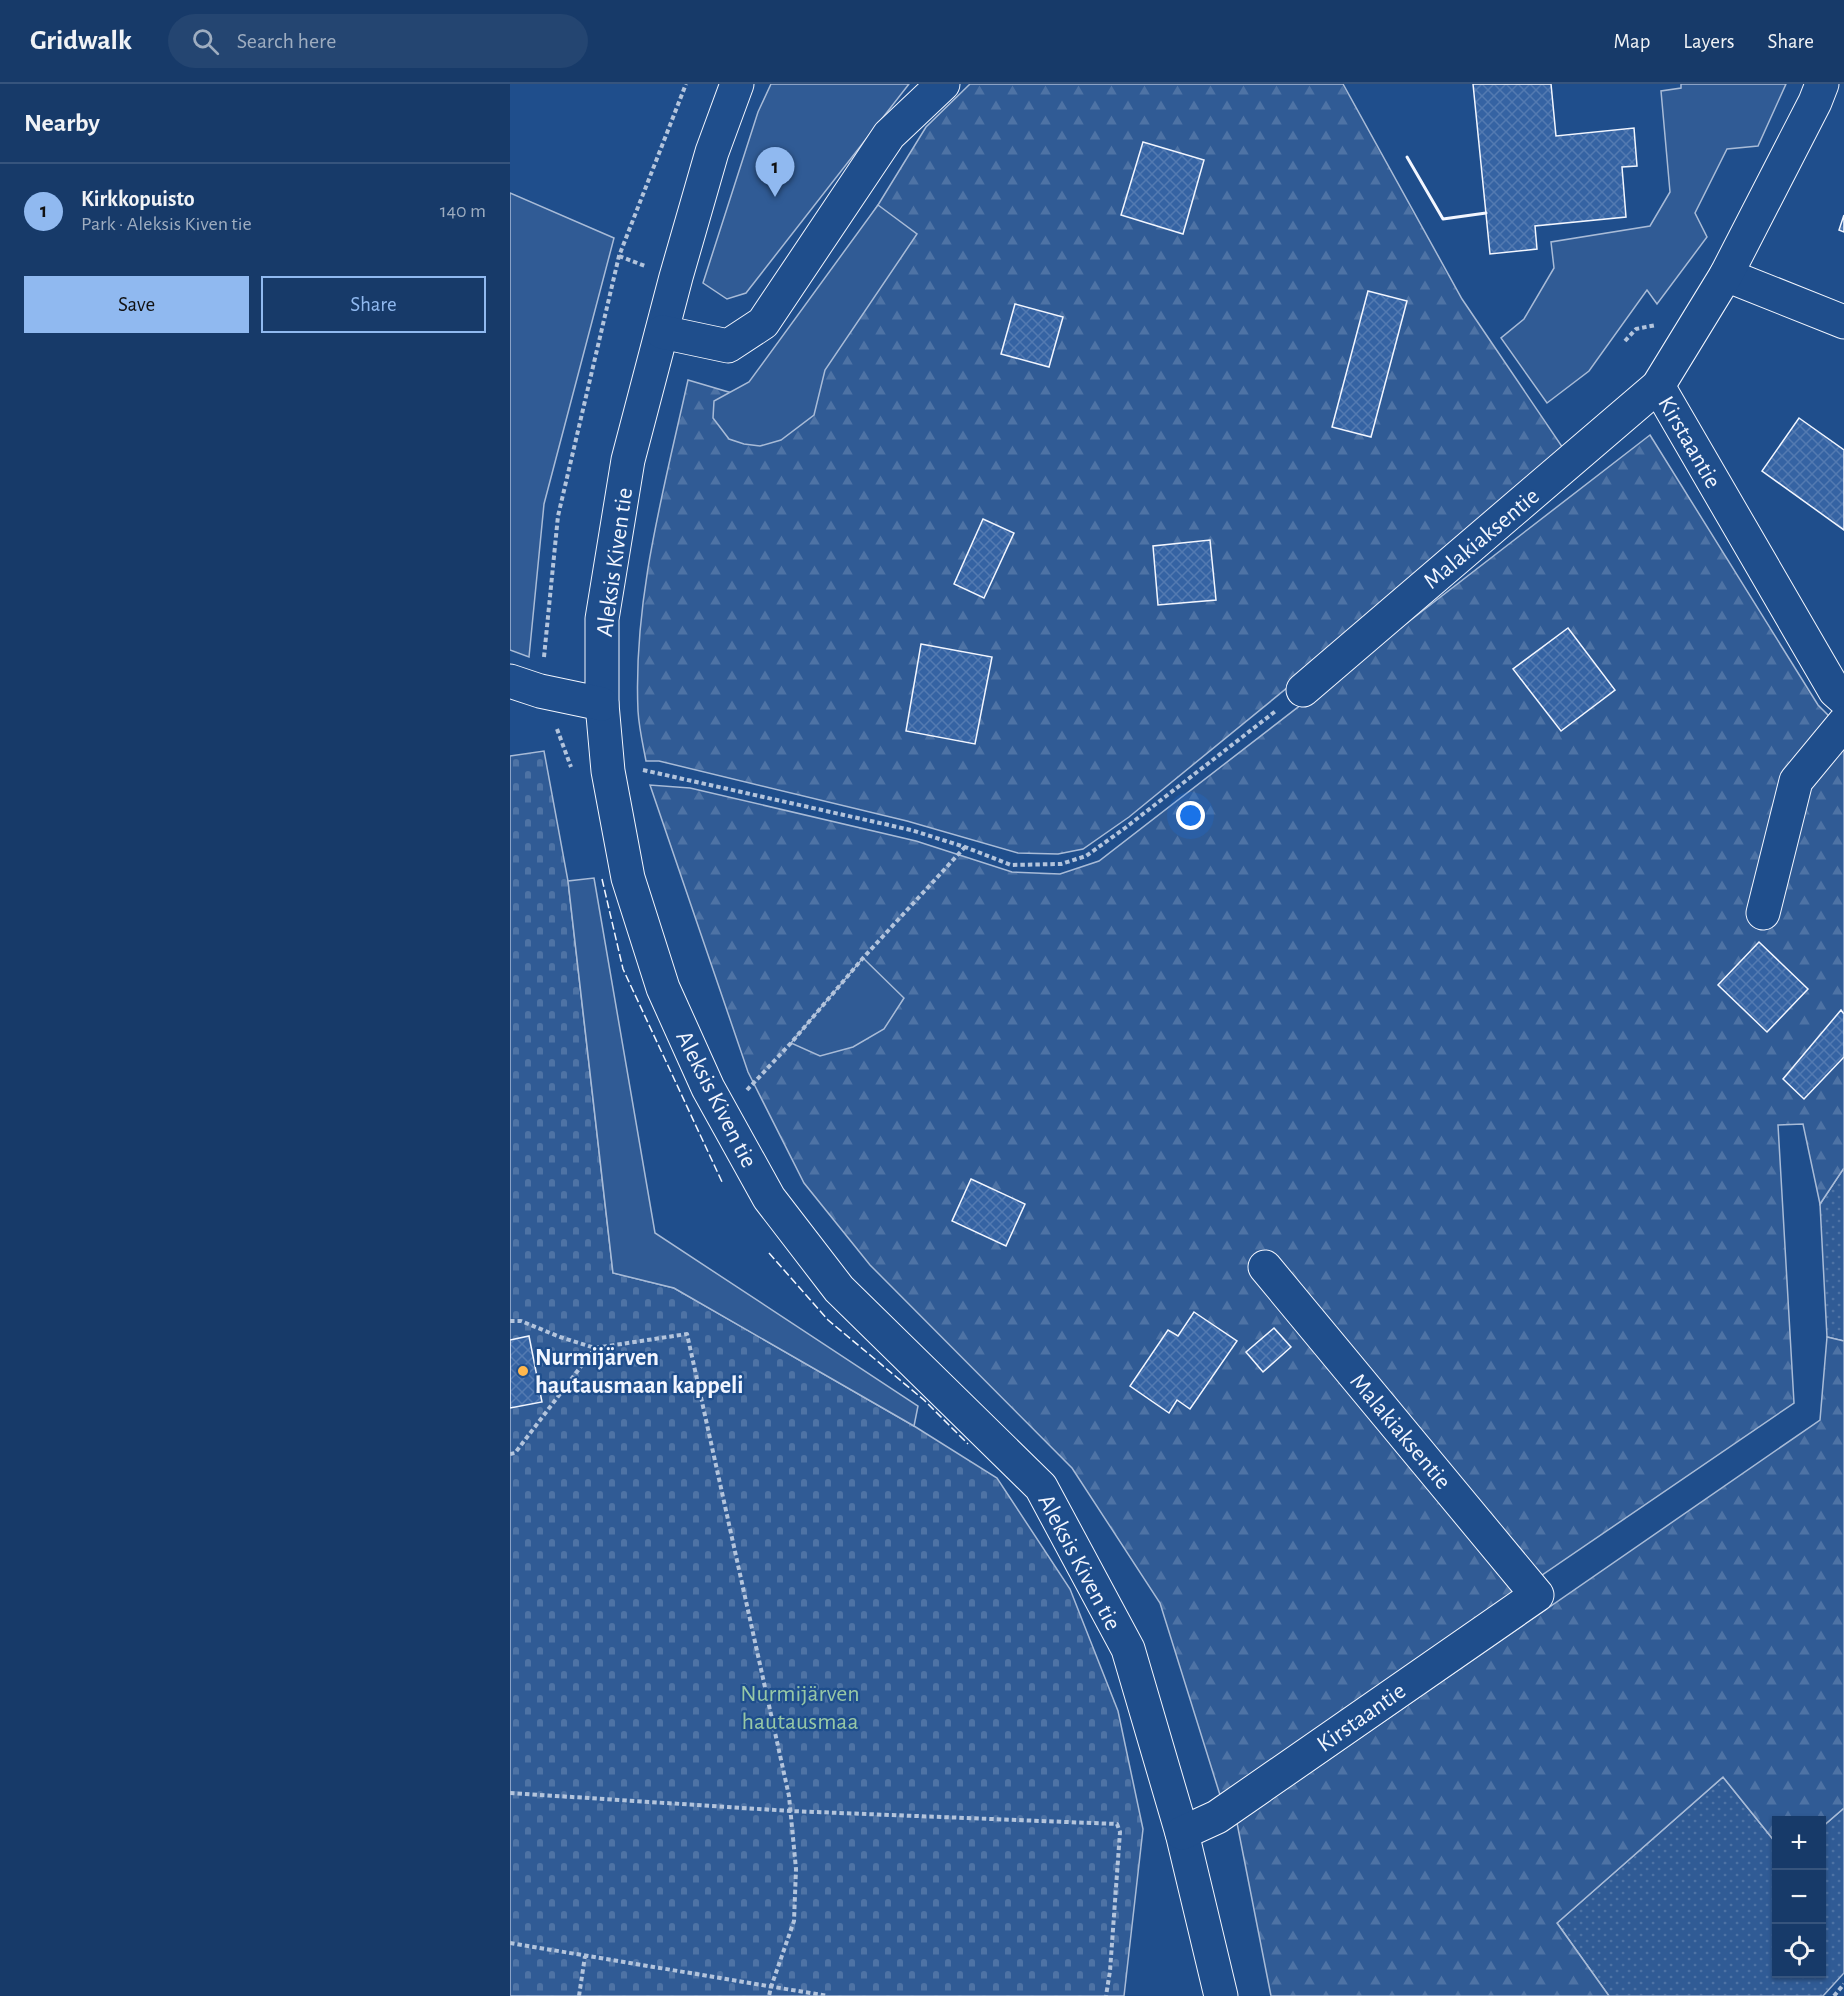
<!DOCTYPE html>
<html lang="en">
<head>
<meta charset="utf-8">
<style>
  :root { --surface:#173a69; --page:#244571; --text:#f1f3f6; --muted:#9eadc0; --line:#36547d; --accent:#90b9f0 }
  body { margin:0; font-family:"Alegreya Sans",sans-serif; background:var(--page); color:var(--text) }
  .controls { position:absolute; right:18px; bottom:18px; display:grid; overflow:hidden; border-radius:0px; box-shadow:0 2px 4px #0004 }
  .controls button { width:54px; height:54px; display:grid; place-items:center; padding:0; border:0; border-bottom:2px solid var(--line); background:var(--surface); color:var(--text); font:30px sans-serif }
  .you { position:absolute; left:681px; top:732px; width:21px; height:21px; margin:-15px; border:4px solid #fff; border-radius:50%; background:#1a73e8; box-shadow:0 0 0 9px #1a73e833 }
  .badge { display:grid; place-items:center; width:39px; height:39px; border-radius:50%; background:var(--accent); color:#111; font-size:20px; font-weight:700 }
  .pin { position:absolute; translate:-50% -50px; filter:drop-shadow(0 2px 3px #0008) }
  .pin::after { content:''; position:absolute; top:32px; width:21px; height:18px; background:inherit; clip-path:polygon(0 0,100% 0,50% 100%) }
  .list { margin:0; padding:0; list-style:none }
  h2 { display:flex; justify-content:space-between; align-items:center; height:78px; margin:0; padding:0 24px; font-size:26px }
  h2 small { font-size:20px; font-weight:400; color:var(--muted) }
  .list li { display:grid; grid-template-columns:39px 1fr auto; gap:18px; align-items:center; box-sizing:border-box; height:96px; padding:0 24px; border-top:2px solid var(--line) }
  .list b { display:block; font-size:22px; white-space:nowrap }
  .list p { margin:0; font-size:20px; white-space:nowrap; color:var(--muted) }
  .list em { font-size:20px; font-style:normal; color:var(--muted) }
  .actions { display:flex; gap:12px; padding:18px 24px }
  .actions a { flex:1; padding:14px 0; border:2px solid var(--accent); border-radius:0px; text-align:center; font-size:21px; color:var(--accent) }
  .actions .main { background:var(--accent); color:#111 }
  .icon { flex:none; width:33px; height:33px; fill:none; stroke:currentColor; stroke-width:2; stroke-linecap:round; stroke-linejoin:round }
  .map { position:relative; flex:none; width:1334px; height:1912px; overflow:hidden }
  header { display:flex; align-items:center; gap:36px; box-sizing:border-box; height:84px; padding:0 30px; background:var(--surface); border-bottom:2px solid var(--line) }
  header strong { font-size:28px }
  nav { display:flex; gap:33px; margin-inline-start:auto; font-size:21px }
  .search { width:420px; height:54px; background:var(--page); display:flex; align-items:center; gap:15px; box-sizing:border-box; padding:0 21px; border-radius:33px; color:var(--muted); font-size:22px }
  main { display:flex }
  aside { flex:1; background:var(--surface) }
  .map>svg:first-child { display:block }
  .grass { fill:url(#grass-dots); stroke:#a8bbd7; stroke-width:1.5 }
  .forest { fill:url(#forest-firs); stroke:#a8bbd7; stroke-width:1.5 }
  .cemetery { fill:url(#cemetery-stones); stroke:#a8bbd7; stroke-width:1.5 }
  .built { fill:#305b95; stroke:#a8bbd7; stroke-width:1.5 }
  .building { fill:url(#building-cross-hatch); stroke:#f2f6ff; stroke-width:1.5 }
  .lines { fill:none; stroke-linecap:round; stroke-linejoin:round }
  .minor-casing { stroke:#f2f6ff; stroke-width:35 }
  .path { stroke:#b3c4dc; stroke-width:4; stroke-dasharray:4.5 3; stroke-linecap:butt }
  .minor { stroke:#1f4e8c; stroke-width:33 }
  .fence { stroke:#f2f6ff; stroke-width:1.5; stroke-dasharray:8 3; stroke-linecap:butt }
  .wall { stroke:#f2f6ff; stroke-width:3 }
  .poi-dot { fill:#ffb74d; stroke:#1f4e8c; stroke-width:2 }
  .labels { text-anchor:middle; stroke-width:4.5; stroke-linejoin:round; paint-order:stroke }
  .street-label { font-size:24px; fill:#f2f6ff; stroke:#1f4e8c }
  .poi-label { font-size:24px; font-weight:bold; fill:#f2f6ff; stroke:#1f4e8c; text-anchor:start }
  .park-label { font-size:24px; fill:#97c8a6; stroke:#1f4e8c }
</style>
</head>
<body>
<header>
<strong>Gridwalk</strong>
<div class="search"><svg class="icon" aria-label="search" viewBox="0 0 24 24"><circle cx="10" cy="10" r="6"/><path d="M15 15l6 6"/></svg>Search here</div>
<nav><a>Map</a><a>Layers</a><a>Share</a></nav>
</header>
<main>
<aside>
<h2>Nearby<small></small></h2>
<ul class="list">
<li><span class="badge">1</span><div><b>Kirkkopuisto</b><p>Park · Aleksis Kiven tie</p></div><em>140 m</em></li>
</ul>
<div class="actions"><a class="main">Save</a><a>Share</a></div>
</aside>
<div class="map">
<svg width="1334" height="1912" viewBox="0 0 1334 1912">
  <defs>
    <pattern id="grass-dots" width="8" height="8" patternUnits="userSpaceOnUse" patternTransform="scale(1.5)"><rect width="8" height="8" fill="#305b95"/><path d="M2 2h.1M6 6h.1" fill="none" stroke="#4e73a5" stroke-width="1.8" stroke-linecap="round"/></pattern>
    <pattern id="forest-firs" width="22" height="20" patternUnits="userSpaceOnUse" patternTransform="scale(1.5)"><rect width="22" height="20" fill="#305b95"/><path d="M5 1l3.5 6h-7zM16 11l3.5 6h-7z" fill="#4e73a5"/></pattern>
    <pattern id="cemetery-stones" width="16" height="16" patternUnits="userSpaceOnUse" patternTransform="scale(1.5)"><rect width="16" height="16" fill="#305b95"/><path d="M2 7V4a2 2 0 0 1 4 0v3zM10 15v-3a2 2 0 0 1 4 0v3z" fill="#4e73a5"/></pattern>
    <pattern id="building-cross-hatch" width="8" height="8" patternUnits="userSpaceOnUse" patternTransform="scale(1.5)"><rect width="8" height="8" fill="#3563a3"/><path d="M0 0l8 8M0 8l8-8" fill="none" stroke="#537ab1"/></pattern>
  </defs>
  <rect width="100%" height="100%" fill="#1f4e8c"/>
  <g class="grass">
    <path d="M1334 1084V1257L1317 1253 1310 1120Z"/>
    <path d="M1213 1693 1266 1759V1890H1312V1743L1334 1724V1889L1313 1912H1099L1047 1839Z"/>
  </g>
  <g class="forest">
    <path d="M460 0H833L952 215 1055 367 903 501 619 733 573 765 548 770 508 769 397 737 149 677H136C133 661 129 644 128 627 123 515 154 405 178 296L239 314 368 121 416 43Z"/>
    <path d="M1140 351 1308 621 1334 647V1084L1310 1120 1293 1040 1268 1041 1284 1319 710 1711 650 1519 562 1384 360 1181 294 1099 238 988 140 701 180 704 406 757 502 788 550 790 589 777Z"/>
    <path d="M1317 1253 1334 1257V1724L1312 1743V1736H1266V1759L1213 1693 1047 1839 1099 1912H761L727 1739 1310 1336Z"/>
  </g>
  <path class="cemetery" d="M34 667 58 797 103 1189 164 1204 404 1342 487 1394 560 1505 608 1627 633 1745 614 1912H0V672Z"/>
  <g class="built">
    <path d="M261 0H399L236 209 217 215 193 199 248 28Z"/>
    <path d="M1171 0H1276L1248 62 1217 65 1185 129 1197 153 1147 220 1137 206 1079 287 1037 319 991 254 1014 235 1044 184 1041 158 1140 142 1160 108 1151 7 1171 4Z"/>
    <path d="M0 109 104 154 34 420 19 573 0 566Z"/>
    <path d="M368 121 407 150 315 286 304 331 271 356 250 362 234 360 219 355 203 334 204 317 239 298Z"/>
    <path d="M84 794 145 1149 408 1322 404 1342 164 1204 103 1189 58 797Z"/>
    <path d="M353 874 394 914 374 945 343 963 310 972 281 959Z"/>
  </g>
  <g class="building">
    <path d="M963 0H1041L1046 52 1124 44 1127 82 1112 83 1116 133 1025 142 1027 165 980 170Z"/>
    <path d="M633 58 694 76 673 150 611 131Z"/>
    <path d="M1334 131V148L1329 146Z"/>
    <path d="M858 207 897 217 861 353 822 343Z"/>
    <path d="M505 220 553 233 539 283 491 270Z"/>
    <path d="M1289 334 1334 366V446L1252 387Z"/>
    <path d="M473 435 504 449 474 514 444 500Z"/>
    <path d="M700 456 706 516 648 521 643 462Z"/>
    <path d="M1058 544 1105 606 1051 647 1003 585Z"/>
    <path d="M411 560 482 573 465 660 396 647Z"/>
    <path d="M1249 858 1298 905 1257 948 1208 901Z"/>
    <path d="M1331 926 1334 930V973L1294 1015 1273 995Z"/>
    <path d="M461 1095 515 1120 496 1162 442 1137Z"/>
    <path d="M684 1228 727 1257 680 1325 667 1316 659 1329 620 1302 658 1246 668 1252Z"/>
    <path d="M764 1244 781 1263 753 1288 736 1268Z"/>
    <path d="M19 1252 32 1318 0 1324V1256Z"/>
  </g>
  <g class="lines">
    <g class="minor-casing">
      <g id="minor">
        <path d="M227 0 202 68 166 193 118 376 92 535V620L98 687 118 794 153 904 198 1004 259 1114 329 1205 531 1403 618 1565 672 1749 711 1912"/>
        <path d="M1216 191 1334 238"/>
        <path d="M152 248 218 262 253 239 379 51 433 0"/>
        <path d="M1148 302 1325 607 1334 615"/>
        <path d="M0 597 30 607 92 620"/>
        <path d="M793 606 1148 302 1216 191 1305 18 1312 0"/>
        <path d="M1253 829 1286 697 1334 639"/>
        <path d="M672 1749 707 1733 1027 1511 755 1183"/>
      </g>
    </g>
    <g class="path">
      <path d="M109 172 135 182"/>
      <path d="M1115 257 1126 245 1146 241"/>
      <path d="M34 573 48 432 109 172 176 0"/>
      <path d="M47 645 61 683"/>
      <path d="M133 686 401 746 455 763 501 781 551 780 576 772 615 744 767 626"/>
      <path d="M237 1006 281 959 353 874 455 763"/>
      <path d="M0 1237H11L50 1253 85 1264 177 1250 279 1712 286 1785 284 1837 261 1903 259 1912"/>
      <path d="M0 1370 5 1369 85 1264"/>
      <path d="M0 1709 280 1727 607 1740 610 1748 600 1887 596 1912"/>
      <path d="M0 1859 318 1912"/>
      <path d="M69 1912 75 1872"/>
      <path d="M1324 1912 1334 1900"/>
    </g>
    <use href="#minor" class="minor"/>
    <g class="fence">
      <path d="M92 795 113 885 213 1100"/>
      <path d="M259 1169 318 1236 414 1316 458 1360"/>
    </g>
    <path class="wall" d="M897 73 933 135 976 129"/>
  </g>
  <circle class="poi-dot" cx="13" cy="1287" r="6"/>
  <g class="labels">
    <g class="street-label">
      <text transform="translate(1180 358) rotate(60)" y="8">Kirstaantie</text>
      <text transform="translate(971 454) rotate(-40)" y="8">Malakiaksentie</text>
      <text transform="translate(104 478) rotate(-82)" y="8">Aleksis Kiven tie</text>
      <text transform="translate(207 1015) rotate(63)" y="8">Aleksis Kiven tie</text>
      <text transform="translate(891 1347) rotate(50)" y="8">Malakiaksentie</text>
      <text transform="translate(570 1478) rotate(62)" y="8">Aleksis Kiven tie</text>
      <text transform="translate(851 1633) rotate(-35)" y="8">Kirstaantie</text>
    </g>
    <g class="poi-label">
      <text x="25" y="1281">Nurmijärven<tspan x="25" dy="28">hautausmaan kappeli</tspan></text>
    </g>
    <g class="park-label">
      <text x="290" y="1617">Nurmijärven<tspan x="290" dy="28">hautausmaa</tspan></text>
    </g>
  </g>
</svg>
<div class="controls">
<button>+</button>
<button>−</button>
<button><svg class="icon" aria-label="locate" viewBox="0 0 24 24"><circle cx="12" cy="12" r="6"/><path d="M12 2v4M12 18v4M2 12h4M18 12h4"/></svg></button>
</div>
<div class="you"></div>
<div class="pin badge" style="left:265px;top:113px">1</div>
</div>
</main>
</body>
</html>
